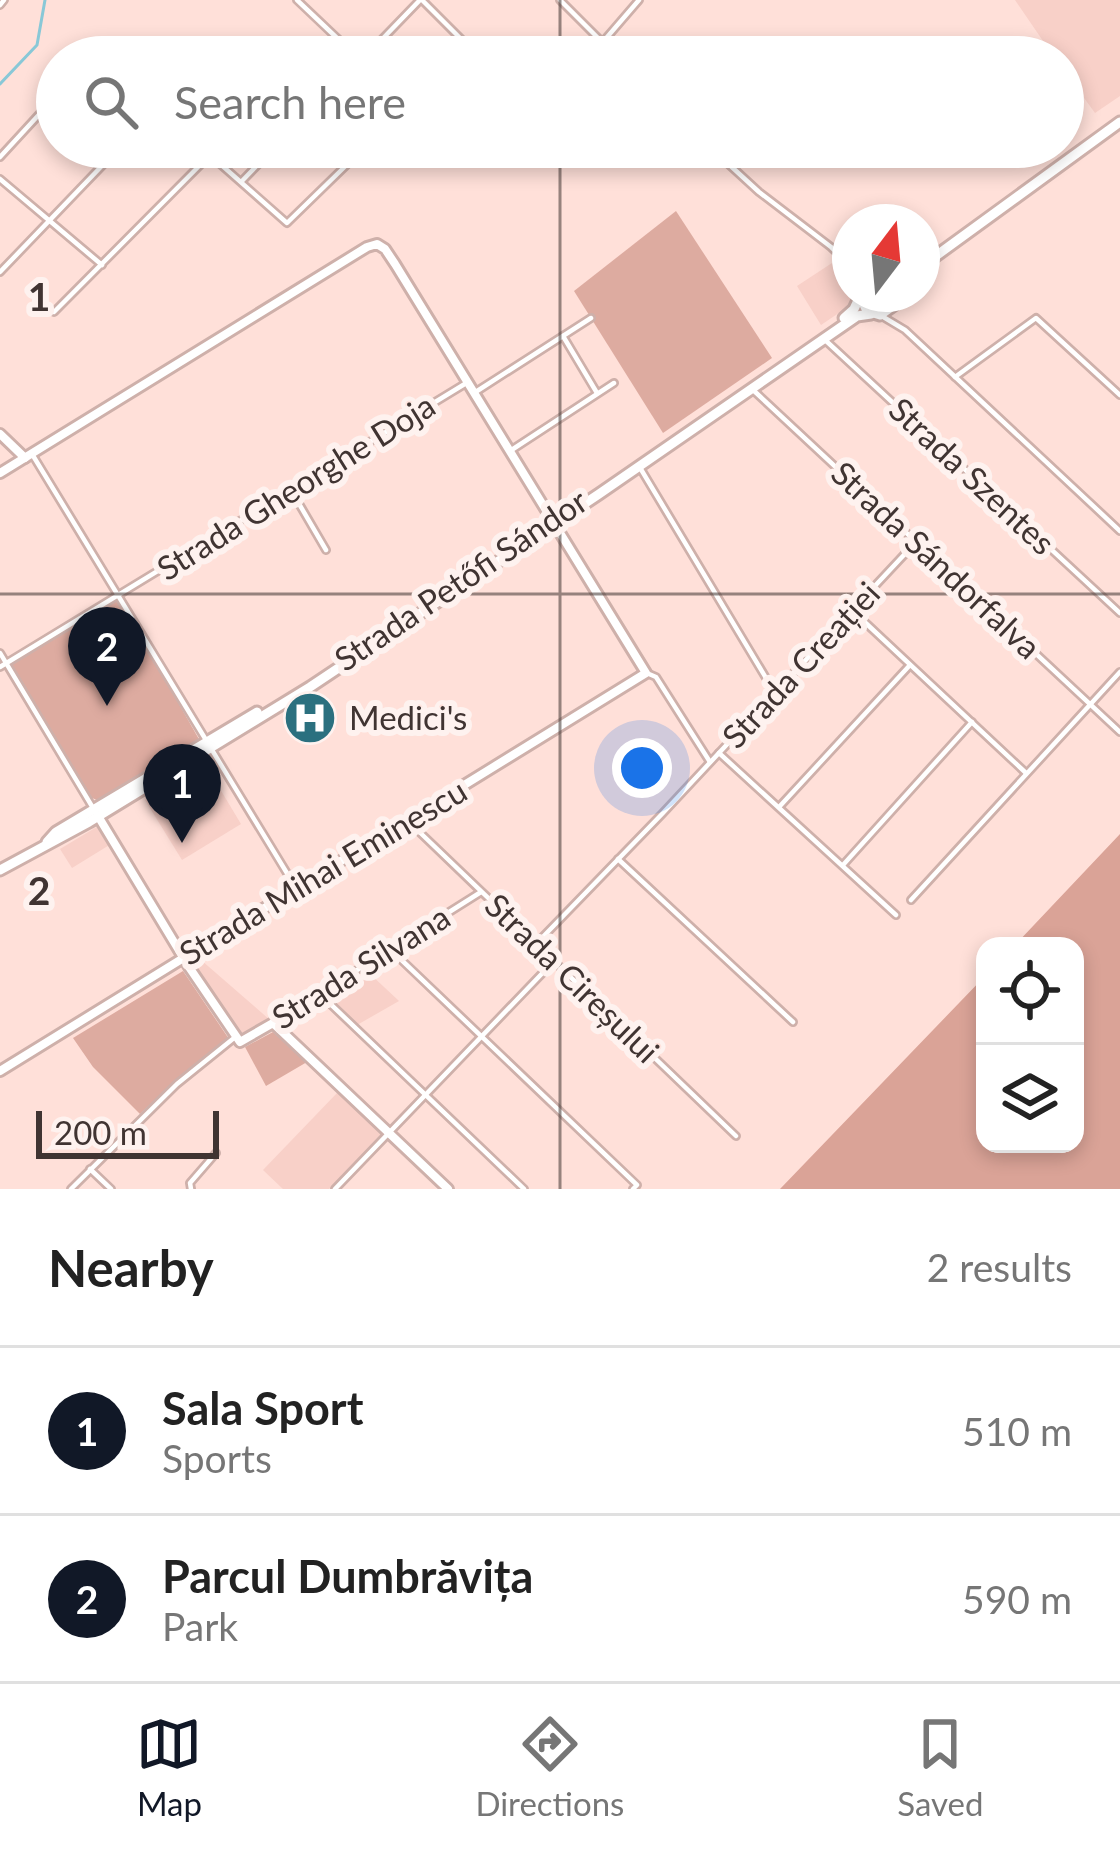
<!DOCTYPE html>
<html lang="en">
<head>
<meta charset="utf-8">
<style>
  :root { --surface:#fff; --page:#f6f6f6; --text:#222; --muted:#767676; --line:#e0e0e0; --accent:#111827 }
  body { margin:0; font-family:Lato,sans-serif; background:var(--page); color:var(--text) }
  .controls { position:absolute; right:36px; bottom:36px; display:grid; overflow:hidden; border-radius:24px; box-shadow:0 6px 18px #0003 }
  .controls button { width:108px; height:108px; display:grid; place-items:center; padding:0; border:0; border-bottom:3px solid var(--line); background:var(--surface); color:var(--text); font:60px sans-serif }
  .compass { position:absolute; left:832px; top:204px; width:108px; height:108px; border-radius:50%; background:var(--surface); box-shadow:0 6px 18px #0003; rotate:16deg }
  .scale { position:absolute; left:36px; bottom:30px; width:183px; box-sizing:border-box; padding-left:12px; border:6px solid #403432; border-top:0; font-size:33px; line-height:42px; white-space:nowrap; color:#403432; -webkit-text-stroke:9px #fef2ef; paint-order:stroke }
  .you { position:absolute; left:642px; top:768px; width:42px; height:42px; margin:-30px; border:9px solid #fff; border-radius:50%; background:#1a73e8; box-shadow:0 0 0 18px #1a73e833 }
  .badge { display:grid; place-items:center; width:78px; height:78px; border-radius:50%; background:var(--accent); color:#fff; font-size:39px; font-weight:700 }
  .pin { position:absolute; translate:-50% -99px; filter:drop-shadow(0 3px 6px #0008) }
  .pin::after { content:''; position:absolute; top:63px; width:42px; height:36px; background:inherit; clip-path:polygon(0 0,100% 0,50% 100%) }
  .list { margin:0; padding:0; list-style:none }
  h2 { display:flex; justify-content:space-between; align-items:center; height:156px; margin:0; padding:0 48px; font-size:51px }
  h2 small { font-size:39px; font-weight:400; color:var(--muted) }
  .list li { display:grid; grid-template-columns:78px 1fr auto; gap:36px; align-items:center; box-sizing:border-box; height:168px; padding:0 48px; border-top:3px solid var(--line) }
  .list b { display:block; font-size:45px; white-space:nowrap }
  .list p { margin:0; font-size:39px; white-space:nowrap; color:var(--muted) }
  .list em { font-size:39px; font-style:normal; color:var(--muted) }
  .icon { flex:none; width:66px; height:66px; fill:none; stroke:currentColor; stroke-width:2; stroke-linecap:round; stroke-linejoin:round }
  .map { position:relative; flex:none; width:1120px; height:1189px; overflow:hidden }
  .search { position:absolute; background:var(--surface); box-shadow:0 6px 18px #0003; left:36px; right:36px; top:36px; height:132px; display:flex; align-items:center; gap:30px; box-sizing:border-box; padding:0 42px; border-radius:66px; color:var(--muted); font-size:45px }
  .sheet { height:492px; background:var(--surface) }
  nav { display:flex; justify-content:space-around; align-items:center; box-sizing:border-box; height:168px; border-top:3px solid var(--line); background:var(--surface); font-size:33px; color:var(--muted) }
  nav a { display:grid; justify-items:center; gap:6px }
  nav .on { color:var(--accent) }
  .map>svg:first-child { display:block }
  .built { fill:#f8d0c8 }
  .green { fill:#ddaba0 }
  .forest { fill:#daa397 }
  .lines { fill:none; stroke-linecap:round; stroke-linejoin:round }
  .stream { stroke:#89c8d7; stroke-width:3 }
  .street-casing { stroke:#ceb0aa; stroke-width:10 }
  .secondary-casing { stroke:#ceb0aa; stroke-width:14 }
  .primary-casing { stroke:#ceb0aa; stroke-width:15 }
  .street { stroke:#fff; stroke-width:4.5 }
  .secondary { stroke:#fff; stroke-width:8 }
  .primary { stroke:#fff; stroke-width:9 }
  .grid { fill:none; stroke:#403432; stroke-width:3; stroke-opacity:0.55 }
  .labels { text-anchor:middle; stroke-width:12; stroke-linejoin:round; paint-order:stroke }
  .street-label { font-size:33px; fill:#403432; stroke:#fef2ef }
  .poi-label { font-size:33px; fill:#403432; stroke:#fef2ef; text-anchor:start }
  .grid-label { font-size:39px; text-anchor:middle; font-weight:bold; fill:#403432; stroke:#fef2ef; stroke-width:12; stroke-linejoin:round; paint-order:stroke }
</style>
</head>
<body>
<div class="map">
<svg width="1120" height="1189" viewBox="0 0 1120 1189">
  <rect width="100%" height="100%" fill="#ffe0d9"/>
  <g class="built">
    <path d="M1015 0H1120V96L1095 113 1063 69V57H1054Z"/>
    <path d="M832 263 850 281V294H856L855 302 821 325 797 286Z"/>
    <path d="M205 764 241 824 182 860 145 800Z"/>
    <path d="M100 825 111 844 72 868 60 849Z"/>
    <path d="M201 960 270 1020 241 1037 193 965Z"/>
    <path d="M369 973 399 1001 357 1025 329 997Z"/>
    <path d="M338 1092 382 1135 329 1189H283L263 1170Z"/>
  </g>
  <g class="green">
    <path d="M676 211 772 358 663 433 574 291Z"/>
    <path d="M118 597 200 741 102 802 92 798 6 663Z"/>
    <path d="M183 971 229 1039 174 1082 140 1114 93 1067 73 1038Z"/>
    <path d="M273 1032 307 1062 266 1086 245 1047Z"/>
  </g>
  <path class="forest" d="M1120 834V1189H780L985 976V1144H1075V946H1014Z"/>
  <g class="lines">
    <path class="stream" d="M0 84 37 45 45 0"/>
    <g class="street-casing">
      <g id="street">
        <path d="M297 0 357 57"/>
        <path d="M422 0 479 57"/>
        <path d="M560 0 617 57"/>
        <path d="M0 5 4 0"/>
        <path d="M215 42 231 57"/>
        <path d="M602 43 639 0"/>
        <path d="M365 57 420 0"/>
        <path d="M201 147 287 223 365 147"/>
        <path d="M449 147 461 159"/>
        <path d="M710 147 759 192 831 247 850 265"/>
        <path d="M0 157 57 95"/>
        <path d="M0 179 102 265"/>
        <path d="M242 181 275 147"/>
        <path d="M0 272 120 147"/>
        <path d="M54 312 210 155"/>
        <path d="M880 315 905 330 1120 531"/>
        <path d="M563 336 597 393"/>
        <path d="M824 339 1120 613"/>
        <path d="M955 377 1036 318 1120 395"/>
        <path d="M752 389 1120 732"/>
        <path d="M474 393 591 318"/>
        <path d="M510 451 614 383"/>
        <path d="M32 454 206 740"/>
        <path d="M639 466 775 693"/>
        <path d="M291 490 326 550"/>
        <path d="M855 613 1026 773"/>
        <path d="M0 653 93 808"/>
        <path d="M0 667 468 382"/>
        <path d="M649 674 656 677 710 762"/>
        <path d="M212 750 296 888"/>
        <path d="M719 753 896 915"/>
        <path d="M780 806 910 665"/>
        <path d="M408 821 736 1136"/>
        <path d="M618 859 793 1022"/>
        <path d="M843 865 972 722"/>
        <path d="M911 900 1120 672"/>
        <path d="M536 944 662 814 916 542"/>
        <path d="M390 949 637 1185 633 1189"/>
        <path d="M320 994 524 1189"/>
        <path d="M273 1023 481 892"/>
        <path d="M90 1169 111 1189"/>
        <path d="M71 1189 177 1084 234 1038"/>
        <path d="M191 1189 190 1183 216 1153"/>
        <path d="M335 1189 554 961"/>
      </g>
    </g>
    <g class="secondary-casing">
      <g id="secondary">
        <path d="M0 434 25 458"/>
        <path d="M0 473 367 247 377 244 385 249 395 264 646 673 0 1071"/>
        <path d="M98 816 189 967 240 1042 273 1023 448 1189"/>
      </g>
    </g>
    <g class="primary-casing">
      <g id="primary">
        <path d="M922 266 1120 122"/>
        <path d="M860 296 867 311 880 315 894 305 895 294"/>
        <path d="M844 318 854 309 861 294"/>
        <path d="M47 842 56 832 257 712"/>
        <path d="M0 870 89 822 310 687 599 494 857 316 871 314"/>
      </g>
    </g>
    <use href="#street" class="street"/>
    <use href="#secondary" class="secondary"/>
    <use href="#primary" class="primary"/>
  </g>
  <path class="grid" d="M560 0V57M560 147V1189M0 594H1120"/>
  <defs>
    <g id="hospital-disc" transform="scale(2.7)"><circle r="9.5" fill="#2b707f" stroke="#fef2ef"/><path d="M-5-5h3v3.5h4V-5h3V5h-3V1.5h-4V5h-3Z" fill="#fff"/></g>
  </defs>
  <g fill-rule="evenodd">
    <use href="#hospital-disc" x="310" y="718"/>
  </g>
  <g class="labels">
    <g class="street-label">
      <text transform="translate(972 476) rotate(43)" y="12">Strada Szentes</text>
      <text transform="translate(296 487) rotate(-32)" y="12">Strada Gheorghe Doja</text>
      <text transform="translate(936 560) rotate(43)" y="12">Strada Sándorfalva</text>
      <text transform="translate(461 580) rotate(-34)" y="12">Strada Petőfi Sándor</text>
      <text transform="translate(801 665) rotate(-47)" y="12">Strada Creației</text>
      <text transform="translate(323 872) rotate(-31)" y="12">Strada Mihai Eminescu</text>
      <text transform="translate(361 967) rotate(-32)" y="12">Strada Silvana</text>
      <text transform="translate(572 978) rotate(44)" y="12">Strada Cireșului</text>
    </g>
    <g class="poi-label">
      <text x="349" y="730">Medici's</text>
    </g>
  </g>
  <g class="grid-label">
    <text x="39" y="311">1</text>
    <text x="39" y="905">2</text>
  </g>
</svg>
<div class="controls">
<button><svg class="icon" aria-label="locate" viewBox="0 0 24 24"><circle cx="12" cy="12" r="6"/><path d="M12 2v4M12 18v4M2 12h4M18 12h4"/></svg></button>
<button><svg class="icon" aria-label="layers" viewBox="0 0 24 24"><path d="M12 4l9 5-9 5-9-5zM3 14l9 5 9-5"/></svg></button>
</div>
<svg class="compass" viewBox="-18 -18 36 36"><path d="M0-13l5 13h-10z" fill="#e53935"/><path d="M0 13l5-13h-10z" fill="#767676"/></svg>
<div class="scale">200 m</div>
<div class="you"></div>
<div class="pin badge" style="left:182px;top:843px">1</div>
<div class="pin badge" style="left:107px;top:706px">2</div>
<div class="search"><svg class="icon" aria-label="search" viewBox="0 0 24 24"><circle cx="10" cy="10" r="6"/><path d="M15 15l6 6"/></svg>Search here</div>
</div>
<section class="sheet">
<h2>Nearby<small>2 results</small></h2>
<ul class="list">
<li><span class="badge">1</span><div><b>Sala Sport</b><p>Sports</p></div><em>510 m</em></li>
<li><span class="badge">2</span><div><b>Parcul Dumbrăvița</b><p>Park</p></div><em>590 m</em></li>
</ul>
</section>
<nav>
<a class="on"><svg class="icon" aria-label="map" viewBox="0 0 24 24"><path d="M3 6l6-2 6 2 6-2v14l-6 2-6-2-6 2zM9 4v14M15 6v14"/></svg>Map</a>
<a><svg class="icon" aria-label="directions" viewBox="0 0 24 24"><path d="M12 3l9 9-9 9-9-9zM9 14v-3h6M13 9l2 2-2 2"/></svg>Directions</a>
<a><svg class="icon" aria-label="saved" viewBox="0 0 24 24"><path d="M7 4h10v16l-5-4-5 4z"/></svg>Saved</a>
</nav>
</body>
</html>
